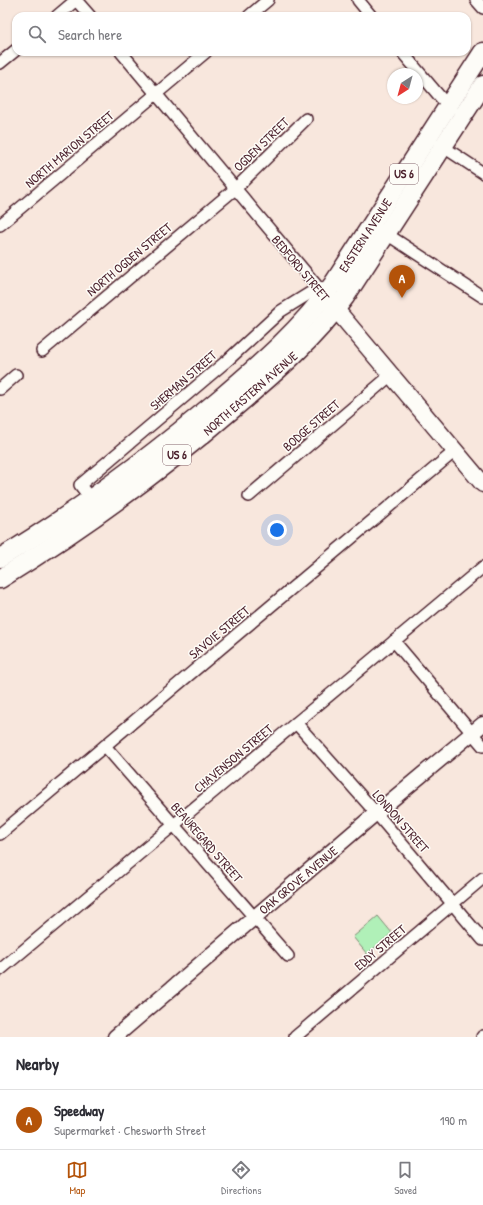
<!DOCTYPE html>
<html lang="en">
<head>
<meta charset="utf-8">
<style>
  :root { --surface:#fff; --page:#f2f2f3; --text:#2b2b33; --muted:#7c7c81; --line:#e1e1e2; --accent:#b45309 }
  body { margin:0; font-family:"Patrick Hand",sans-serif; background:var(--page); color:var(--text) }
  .compass { position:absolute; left:387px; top:68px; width:36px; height:36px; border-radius:50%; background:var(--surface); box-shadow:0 1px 3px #0004; rotate:216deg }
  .you { position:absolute; left:277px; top:530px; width:14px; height:14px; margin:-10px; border:3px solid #fff; border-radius:50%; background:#1a73e8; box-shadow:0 0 0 6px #1a73e833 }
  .badge { display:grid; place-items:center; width:26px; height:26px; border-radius:50%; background:var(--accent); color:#fff; font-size:13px; font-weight:700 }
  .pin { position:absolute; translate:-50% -33px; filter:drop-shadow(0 1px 2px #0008) }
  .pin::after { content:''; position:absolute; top:21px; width:14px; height:12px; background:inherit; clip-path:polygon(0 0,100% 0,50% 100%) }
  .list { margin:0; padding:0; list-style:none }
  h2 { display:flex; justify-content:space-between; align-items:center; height:52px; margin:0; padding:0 16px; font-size:17px }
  h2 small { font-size:13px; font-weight:400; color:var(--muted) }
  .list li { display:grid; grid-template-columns:26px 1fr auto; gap:12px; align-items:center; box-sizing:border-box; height:60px; padding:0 16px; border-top:1px solid var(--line) }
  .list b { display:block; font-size:15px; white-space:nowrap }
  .list p { margin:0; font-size:13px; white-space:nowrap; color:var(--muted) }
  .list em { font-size:13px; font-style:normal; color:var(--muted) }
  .icon { flex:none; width:22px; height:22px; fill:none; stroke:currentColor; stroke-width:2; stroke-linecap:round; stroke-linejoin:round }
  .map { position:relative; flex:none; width:483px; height:1037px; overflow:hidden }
  .search { position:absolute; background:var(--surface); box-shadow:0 1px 3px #0004; left:12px; right:12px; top:12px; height:44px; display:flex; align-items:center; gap:10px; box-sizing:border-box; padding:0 14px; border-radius:12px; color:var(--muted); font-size:15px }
  .sheet { height:112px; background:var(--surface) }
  nav { display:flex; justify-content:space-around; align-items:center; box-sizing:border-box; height:56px; border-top:1px solid var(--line); background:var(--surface); font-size:11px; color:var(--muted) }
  nav a { display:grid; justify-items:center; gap:2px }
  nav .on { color:var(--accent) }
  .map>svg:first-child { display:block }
  .green { fill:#b0f0b8; stroke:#7d8872 }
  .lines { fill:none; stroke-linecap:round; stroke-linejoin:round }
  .minor-casing { stroke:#4a1f2b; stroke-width:14 }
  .tertiary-casing { stroke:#4a1f2b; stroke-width:17 }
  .secondary-casing { stroke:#4a1f2b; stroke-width:19 }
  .primary-casing { stroke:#4a1f2b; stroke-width:21 }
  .minor { stroke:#fdfcf7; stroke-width:11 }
  .tertiary { stroke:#fdfcf7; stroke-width:14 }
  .secondary { stroke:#fdfcf7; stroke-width:16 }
  .primary { stroke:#fdfcf7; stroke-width:18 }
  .labels { text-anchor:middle; stroke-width:3; stroke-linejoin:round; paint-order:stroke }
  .shield { fill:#fdfcf7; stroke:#806168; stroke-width:1 }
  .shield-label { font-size:12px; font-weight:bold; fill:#4a1f2b }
  .street-label { font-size:13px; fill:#4a1f2b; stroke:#fdfcf7 }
</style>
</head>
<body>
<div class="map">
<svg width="483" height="1037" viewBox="0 0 483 1037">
  <rect width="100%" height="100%" fill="#f8e7dd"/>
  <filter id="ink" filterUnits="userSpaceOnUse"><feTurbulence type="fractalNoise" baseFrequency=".025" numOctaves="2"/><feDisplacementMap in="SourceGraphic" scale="8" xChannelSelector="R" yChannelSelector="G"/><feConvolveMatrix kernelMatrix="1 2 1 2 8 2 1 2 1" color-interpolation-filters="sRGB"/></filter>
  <g filter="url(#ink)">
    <path class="green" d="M378 916 392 933 367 954 353 937Z"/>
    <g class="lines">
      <g class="minor-casing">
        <g id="minor">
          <path d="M76 0 90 16"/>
          <path d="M358 0 371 16"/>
          <path d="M476 0 483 8"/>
          <path d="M57 16 76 0"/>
          <path d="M249 16 268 0"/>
          <path d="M121 52 322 292"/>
          <path d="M402 52 441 98 452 108"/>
          <path d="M0 63 16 50"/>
          <path d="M439 144 483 173"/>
          <path d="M0 225 206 52"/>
          <path d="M382 231 483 297"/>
          <path d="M42 351 235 189 306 119"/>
          <path d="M0 389 16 375"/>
          <path d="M249 496 391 375"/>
          <path d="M90 498 80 485 229 359 281 311 318 288"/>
          <path d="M394 641 483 746"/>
          <path d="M296 723 376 813 483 940"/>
          <path d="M105 746 288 956"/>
          <path d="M0 834 455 451"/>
          <path d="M0 970 483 567"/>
          <path d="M295 1037 483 878"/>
          <path d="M482 1037 483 1036"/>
        </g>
      </g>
      <g class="tertiary-casing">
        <path id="tertiary" d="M115 1037 376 813 483 724"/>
      </g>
      <g class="secondary-casing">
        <path id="secondary" d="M328 300 483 484"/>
      </g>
      <g class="primary-casing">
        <g id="primary">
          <path d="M0 558C77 512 150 457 218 400 260 364 301 329 333 284L483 52"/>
          <path d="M0 579C83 528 161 471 234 408 274 374 314 340 345 297L483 85"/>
        </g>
      </g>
      <use href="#minor" class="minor"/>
      <use href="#tertiary" class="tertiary"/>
      <use href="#secondary" class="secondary"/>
      <use href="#primary" class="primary"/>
    </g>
  </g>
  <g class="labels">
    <g class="shield">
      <rect x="390" y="164" width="28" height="20" rx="3"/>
      <rect x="163" y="445" width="28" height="20" rx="3"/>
    </g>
    <g class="shield-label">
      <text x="404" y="178">US 6</text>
      <text x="177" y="459">US 6</text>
    </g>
    <g class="street-label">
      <text transform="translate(261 144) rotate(-44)" y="5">OGDEN STREET</text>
      <text transform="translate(69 149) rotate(-40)" y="5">NORTH MARION STREET</text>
      <text transform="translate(365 235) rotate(-57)" y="5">EASTERN AVENUE</text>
      <text transform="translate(129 259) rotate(-40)" y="5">NORTH OGDEN STREET</text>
      <text transform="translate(301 268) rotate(50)" y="5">BEDFORD STREET</text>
      <text transform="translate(183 380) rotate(-41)" y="5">SHERMAN STREET</text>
      <text transform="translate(250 393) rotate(-41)" y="5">NORTH EASTERN AVENUE</text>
      <text transform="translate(311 425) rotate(-41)" y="5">BODGE STREET</text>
      <text transform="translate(219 632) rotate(-40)" y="5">SAVOIE STREET</text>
      <text transform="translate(233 758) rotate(-40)" y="5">CHAVENSON STREET</text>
      <text transform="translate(401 821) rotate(49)" y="5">LONDON STREET</text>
      <text transform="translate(207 842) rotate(49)" y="5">BEAUREGARD STREET</text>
      <text transform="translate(298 880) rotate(-40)" y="5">OAK GROVE AVENUE</text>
      <text transform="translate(380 947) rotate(-40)" y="5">EDDY STREET</text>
    </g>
  </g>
</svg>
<svg class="compass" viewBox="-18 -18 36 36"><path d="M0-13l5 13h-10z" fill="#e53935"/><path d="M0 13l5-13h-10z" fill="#7c7c81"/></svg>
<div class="you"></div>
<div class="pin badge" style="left:402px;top:298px">A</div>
<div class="search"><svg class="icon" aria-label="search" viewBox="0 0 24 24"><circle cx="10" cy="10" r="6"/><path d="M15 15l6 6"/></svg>Search here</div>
</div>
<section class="sheet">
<h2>Nearby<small></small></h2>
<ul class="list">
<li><span class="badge">A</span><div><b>Speedway</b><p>Supermarket · Chesworth Street</p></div><em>190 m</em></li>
</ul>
</section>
<nav>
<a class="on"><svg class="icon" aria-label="map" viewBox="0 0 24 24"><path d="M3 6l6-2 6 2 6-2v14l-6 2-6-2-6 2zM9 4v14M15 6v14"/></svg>Map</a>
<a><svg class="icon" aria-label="directions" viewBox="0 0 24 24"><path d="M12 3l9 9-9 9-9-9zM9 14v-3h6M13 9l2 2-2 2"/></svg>Directions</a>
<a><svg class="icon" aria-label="saved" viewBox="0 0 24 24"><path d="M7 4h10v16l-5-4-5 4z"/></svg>Saved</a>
</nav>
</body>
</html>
